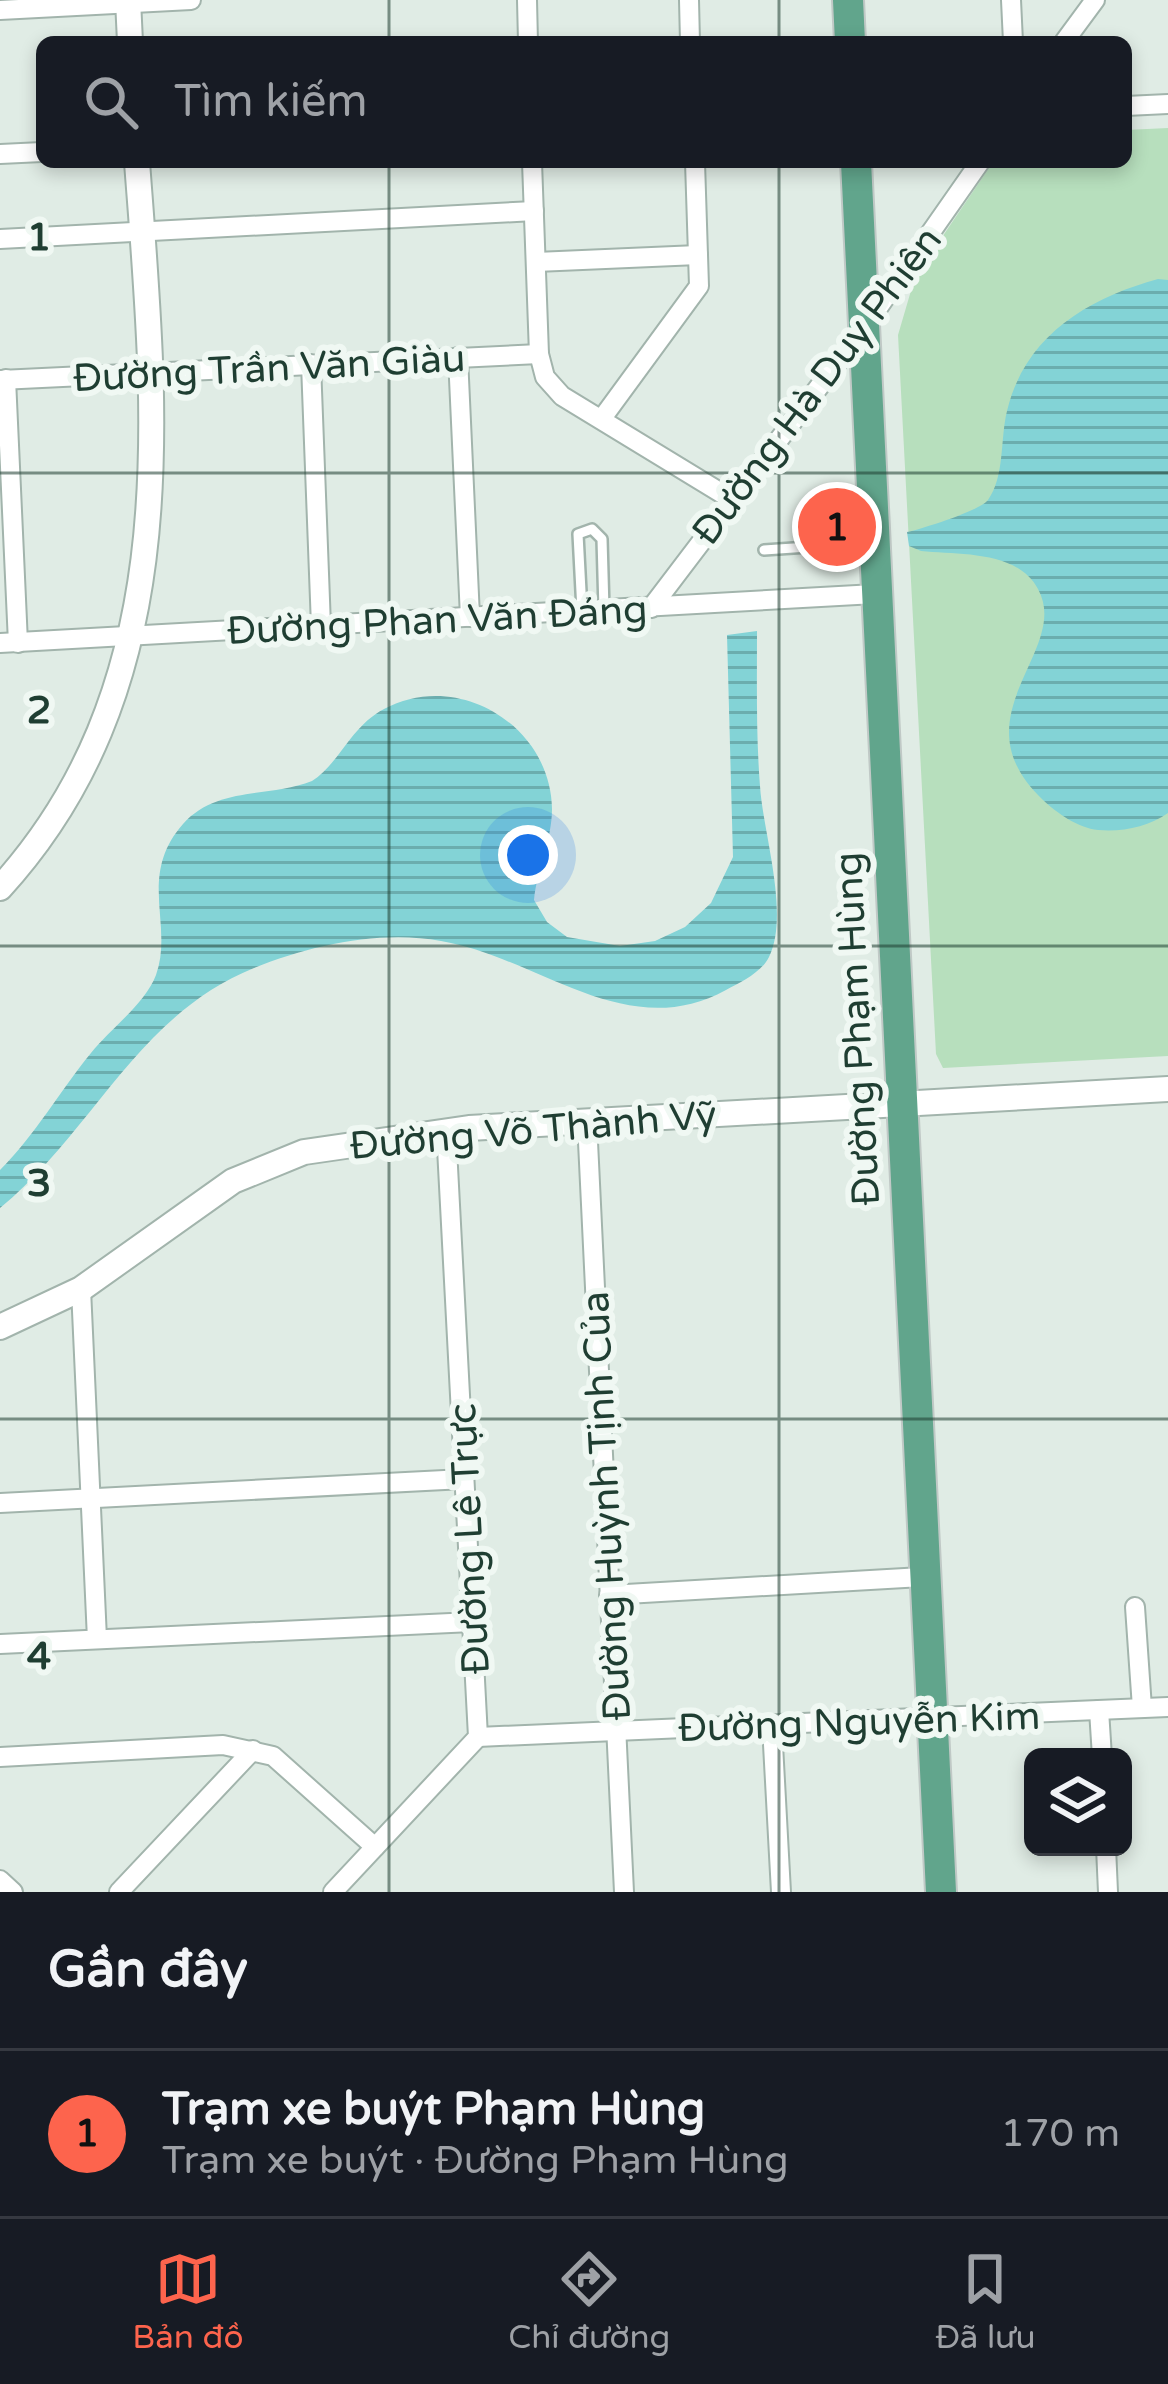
<!DOCTYPE html>
<html lang="vi">
<head>
<meta charset="utf-8">
<style>
  :root { --surface:#171b24; --page:#242831; --text:#f1f3f6; --muted:#9ea1a6; --line:#363941; --accent:#fd644d }
  body { margin:0; font-family:"Varela Round",sans-serif; background:var(--page); color:var(--text) }
  .controls { position:absolute; right:36px; bottom:36px; display:grid; overflow:hidden; border-radius:18px; box-shadow:0 6px 18px #0003 }
  .controls button { width:108px; height:108px; display:grid; place-items:center; padding:0; border:0; border-bottom:3px solid var(--line); background:var(--surface); color:var(--text); font:60px sans-serif }
  .you { position:absolute; left:528px; top:855px; width:42px; height:42px; margin:-30px; border:9px solid #fff; border-radius:50%; background:#1a73e8; box-shadow:0 0 0 18px #1a73e833 }
  .badge { display:grid; place-items:center; width:78px; height:78px; border-radius:50%; background:var(--accent); color:#111; font-size:39px; font-weight:700 }
  .pin { position:absolute; translate:-50% -50%; border:6px solid #fff; box-shadow:0 3px 12px #0006 }
  .list { margin:0; padding:0; list-style:none }
  h2 { display:flex; justify-content:space-between; align-items:center; height:156px; margin:0; padding:0 48px; font-size:51px }
  h2 small { font-size:39px; font-weight:400; color:var(--muted) }
  .list li { display:grid; grid-template-columns:78px 1fr auto; gap:36px; align-items:center; box-sizing:border-box; height:168px; padding:0 48px; border-top:3px solid var(--line) }
  .list b { display:block; font-size:45px; white-space:nowrap }
  .list p { margin:0; font-size:39px; white-space:nowrap; color:var(--muted) }
  .list em { font-size:39px; font-style:normal; color:var(--muted) }
  .icon { flex:none; width:66px; height:66px; fill:none; stroke:currentColor; stroke-width:2; stroke-linecap:round; stroke-linejoin:round }
  .map { position:relative; flex:none; width:1168px; height:1892px; overflow:hidden }
  .search { position:absolute; background:var(--surface); box-shadow:0 6px 18px #0003; left:36px; right:36px; top:36px; height:132px; display:flex; align-items:center; gap:30px; box-sizing:border-box; padding:0 42px; border-radius:18px; color:var(--muted); font-size:45px }
  .sheet { height:324px; background:var(--surface) }
  nav { display:flex; justify-content:space-around; align-items:center; box-sizing:border-box; height:168px; border-top:3px solid var(--line); background:var(--surface); font-size:33px; color:var(--muted) }
  nav a { display:grid; justify-items:center; gap:6px }
  nav .on { color:var(--accent) }
  .map>svg:first-child { display:block }
  .green { fill:#b7dfbd }
  .water { fill:url(#water-rules) }
  .lines { fill:none; stroke-linecap:round; stroke-linejoin:round }
  .service-casing { stroke:#a2b4ac; stroke-width:14 }
  .minor-casing { stroke:#a2b4ac; stroke-width:22 }
  .tertiary-casing { stroke:#a2b4ac; stroke-width:28 }
  .primary-casing { stroke:#c0c9c6; stroke-width:34 }
  .service { stroke:#fff; stroke-width:9 }
  .minor { stroke:#fff; stroke-width:18 }
  .tertiary { stroke:#fff; stroke-width:24 }
  .primary { stroke:#61a58c; stroke-width:30 }
  .grid { fill:none; stroke:#1f3e32; stroke-width:3; stroke-opacity:0.55 }
  .labels { text-anchor:middle; stroke-width:12; stroke-linejoin:round; paint-order:stroke }
  .street-label { font-size:39px; fill:#1f3e32; stroke:#f0f8f3 }
  .grid-label { font-size:39px; text-anchor:middle; font-weight:bold; fill:#1f3e32; stroke:#f0f8f3; stroke-width:12; stroke-linejoin:round; paint-order:stroke }
</style>
</head>
<body>
<div class="map">
<svg width="1168" height="1892" viewBox="0 0 1168 1892">
  <defs>
    <pattern id="water-rules" width="6" height="5" patternUnits="userSpaceOnUse" patternTransform="scale(3)"><rect width="6" height="5" fill="#83d3d6"/><path d="M0 2.5h6" fill="none" stroke="#6badae"/></pattern>
  </defs>
  <rect width="100%" height="100%" fill="#e0ece5"/>
  <path class="green" d="M1168 128V1056L943 1068 936 1054 898 335 915 277 993 162H1126V130Z"/>
  <g class="water">
    <path d="M1158 279 1168 280V813C1148 827 1123 832 1098 830 1078 828 1057 813 1043 800 954 716 1072 651 1038 589 1017 550 959 555 921 551L909 546 907 532C915 531 980 511 988 500 1005 476 1000 439 1007 411 1025 335 1089 298 1158 279Z"/>
    <path d="M757 631C757 683 756 735 760 786 763 833 790 914 769 957 762 972 740 983 726 990 626 1045 538 957 441 941 381 930 311 945 254 968 137 1015 93 1132 0 1208V1170C36 1134 59 1092 91 1053 110 1029 145 1004 156 975 174 925 137 876 183 824 217 786 269 798 312 781 340 763 350 727 384 709 458 669 551 726 552 809 552 840 537 869 534 900L547 922 567 937 620 946 655 941 685 927 711 903 733 857 727 635Z"/>
  </g>
  <g class="lines">
    <g class="service-casing">
      <g id="service">
        <path d="M764 550 867 543"/>
        <path d="M582 611 578 534 592 529 602 539 604 610"/>
      </g>
    </g>
    <g class="minor-casing">
      <g id="minor">
        <path d="M527 0 528 42"/>
        <path d="M689 0 690 42"/>
        <path d="M1011 0 1013 42"/>
        <path d="M0 10 191 0"/>
        <path d="M1064 42 1095 0"/>
        <path d="M1126 106 1168 104"/>
        <path d="M0 154 42 152"/>
        <path d="M532 162 539 354 545 377 562 396 731 499"/>
        <path d="M0 239 534 211"/>
        <path d="M536 262 698 255"/>
        <path d="M458 357 470 617"/>
        <path d="M311 364 321 626"/>
        <path d="M6 379 18 643"/>
        <path d="M0 380 539 354"/>
        <path d="M603 417 699 286 695 162"/>
        <path d="M651 608 866 325 980 162"/>
        <path d="M0 643 875 594"/>
        <path d="M587 1121 624 1892"/>
        <path d="M81 1289 97 1639"/>
        <path d="M0 1503 464 1479"/>
        <path d="M609 1595 922 1577"/>
        <path d="M1135 1607 1142 1708"/>
        <path d="M0 1644 472 1622"/>
        <path d="M1099 1710 1102 1757"/>
        <path d="M772 1726 781 1892"/>
        <path d="M478 1737 1168 1707"/>
        <path d="M0 1757 223 1745 273 1756 375 1847"/>
        <path d="M1106 1847 1108 1892"/>
        <path d="M0 1880 13 1892"/>
        <path d="M119 1892 253 1750"/>
        <path d="M333 1892 478 1737 446 1129"/>
      </g>
    </g>
    <g class="tertiary-casing">
      <g id="tertiary">
        <path d="M128 0 130 42"/>
        <path d="M0 888C186 684 156 415 137 162"/>
        <path d="M0 1327 81 1289 233 1181 304 1152 469 1128 1168 1089"/>
      </g>
    </g>
    <g class="primary-casing">
      <g id="primary">
        <path d="M848 0 850 42"/>
        <path d="M856 162 941 1892"/>
      </g>
    </g>
    <use href="#service" class="service"/>
    <use href="#minor" class="minor"/>
    <use href="#tertiary" class="tertiary"/>
    <use href="#primary" class="primary"/>
  </g>
  <path class="grid" d="M389 0V42M779 0V42M389 162V1892M779 162V1892M0 473H1168M0 946H1168M0 1419H1168"/>
  <g class="labels">
    <g class="street-label">
      <text transform="translate(269 367) rotate(-3)" y="14">Đường Trần Văn Giàu</text>
      <text transform="translate(816 385) rotate(-53)" y="14">Đường Hà Duy Phiên</text>
      <text transform="translate(437 619) rotate(-3)" y="14">Đường Phan Văn Đáng</text>
      <text transform="translate(856 1029) rotate(-93)" y="14">Đường Phạm Hùng</text>
      <text transform="translate(533 1129) rotate(-5)" y="14">Đường Võ Thành Vỹ</text>
      <text transform="translate(605 1506) rotate(-93)" y="14">Đường Huỳnh Tịnh Của</text>
      <text transform="translate(468 1539) rotate(-93)" y="14">Đường Lê Trực</text>
      <text transform="translate(859 1721) rotate(-2)" y="14">Đường Nguyễn Kim</text>
    </g>
  </g>
  <g class="grid-label">
    <text x="39" y="250">1</text>
    <text x="39" y="723">2</text>
    <text x="39" y="1196">3</text>
    <text x="39" y="1669">4</text>
  </g>
</svg>
<div class="controls">
<button><svg class="icon" aria-label="layers" viewBox="0 0 24 24"><path d="M12 4l9 5-9 5-9-5zM3 14l9 5 9-5"/></svg></button>
</div>
<div class="you"></div>
<div class="pin badge" style="left:837px;top:527px">1</div>
<div class="search"><svg class="icon" aria-label="search" viewBox="0 0 24 24"><circle cx="10" cy="10" r="6"/><path d="M15 15l6 6"/></svg>Tìm kiếm</div>
</div>
<section class="sheet">
<h2>Gần đây<small></small></h2>
<ul class="list">
<li><span class="badge">1</span><div><b>Trạm xe buýt Phạm Hùng</b><p>Trạm xe buýt · Đường Phạm Hùng</p></div><em>170 m</em></li>
</ul>
</section>
<nav>
<a class="on"><svg class="icon" aria-label="map" viewBox="0 0 24 24"><path d="M3 6l6-2 6 2 6-2v14l-6 2-6-2-6 2zM9 4v14M15 6v14"/></svg>Bản đồ</a>
<a><svg class="icon" aria-label="directions" viewBox="0 0 24 24"><path d="M12 3l9 9-9 9-9-9zM9 14v-3h6M13 9l2 2-2 2"/></svg>Chỉ đường</a>
<a><svg class="icon" aria-label="saved" viewBox="0 0 24 24"><path d="M7 4h10v16l-5-4-5 4z"/></svg>Đã lưu</a>
</nav>
</body>
</html>
